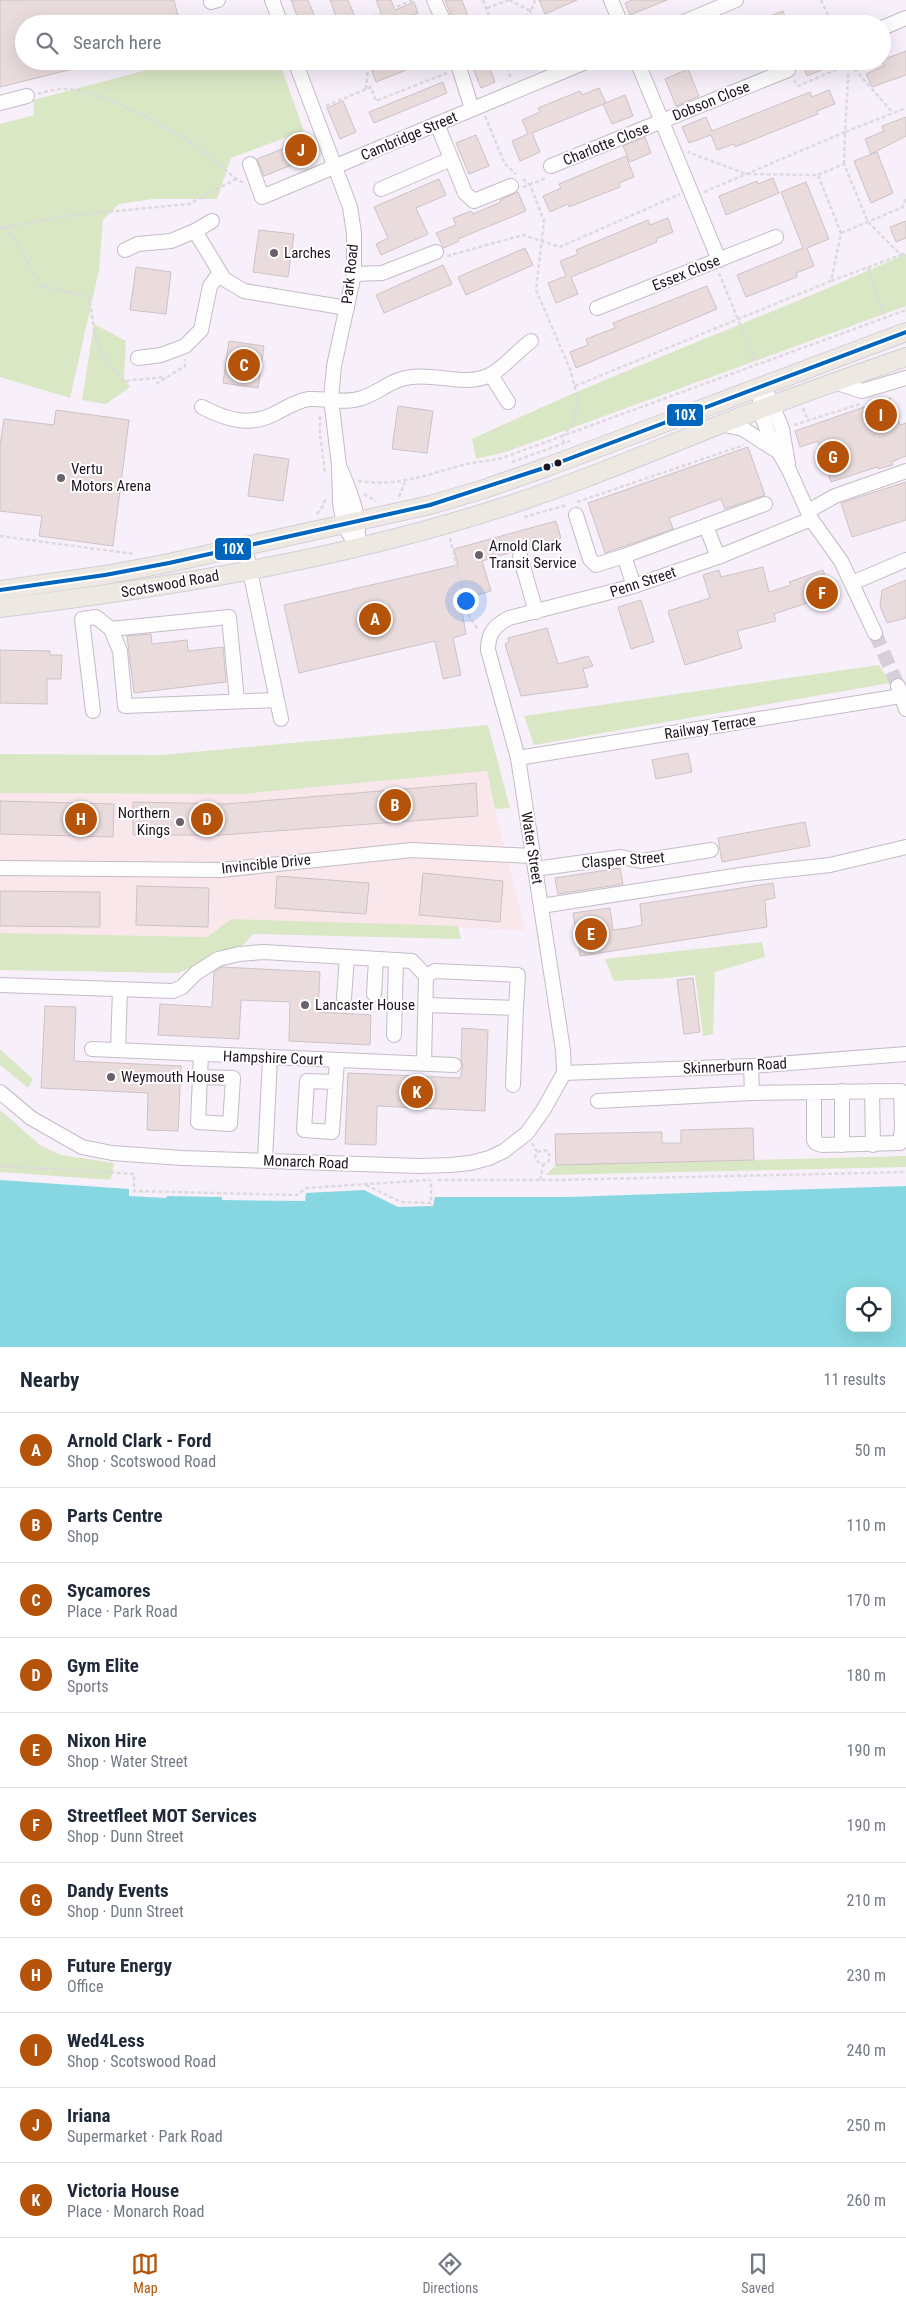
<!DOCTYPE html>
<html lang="en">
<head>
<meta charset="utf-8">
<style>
  :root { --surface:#fff; --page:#f6f6f7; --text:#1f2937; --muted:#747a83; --line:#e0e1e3; --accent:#b45309 }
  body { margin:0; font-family:"Roboto Condensed",sans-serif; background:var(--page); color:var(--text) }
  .controls { position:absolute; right:15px; bottom:15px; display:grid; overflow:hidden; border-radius:10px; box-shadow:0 5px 20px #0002 }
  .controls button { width:45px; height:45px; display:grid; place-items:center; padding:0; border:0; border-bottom:1px solid var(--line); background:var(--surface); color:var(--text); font:25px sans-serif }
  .you { position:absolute; left:465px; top:600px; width:18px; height:18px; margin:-12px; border:4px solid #fff; border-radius:50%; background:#1a73e8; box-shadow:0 0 0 8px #1a73e833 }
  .badge { display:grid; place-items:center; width:32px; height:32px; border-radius:50%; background:var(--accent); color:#fff; font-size:16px; font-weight:700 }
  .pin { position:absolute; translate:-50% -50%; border:2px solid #fff; box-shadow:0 1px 5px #0006 }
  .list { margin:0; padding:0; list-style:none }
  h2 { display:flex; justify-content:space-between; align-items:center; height:65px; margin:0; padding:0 20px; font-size:21px }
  h2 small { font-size:16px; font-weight:400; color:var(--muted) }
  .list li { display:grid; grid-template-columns:32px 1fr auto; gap:15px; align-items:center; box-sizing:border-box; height:75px; padding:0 20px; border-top:1px solid var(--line) }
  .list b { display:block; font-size:19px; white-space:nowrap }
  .list p { margin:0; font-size:16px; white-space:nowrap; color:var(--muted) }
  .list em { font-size:16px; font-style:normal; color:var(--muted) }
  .icon { flex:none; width:28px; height:28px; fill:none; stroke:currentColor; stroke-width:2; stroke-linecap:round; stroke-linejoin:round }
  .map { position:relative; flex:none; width:906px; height:1347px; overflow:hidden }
  .search { position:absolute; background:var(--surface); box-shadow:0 5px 20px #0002; left:15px; right:15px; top:15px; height:55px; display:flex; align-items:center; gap:12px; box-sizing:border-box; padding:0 18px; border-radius:28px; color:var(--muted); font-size:19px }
  .sheet { height:890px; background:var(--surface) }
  nav { display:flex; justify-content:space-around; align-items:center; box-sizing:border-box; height:70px; border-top:1px solid var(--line); background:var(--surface); font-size:14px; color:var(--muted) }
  nav a { display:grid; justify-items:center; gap:2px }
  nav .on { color:var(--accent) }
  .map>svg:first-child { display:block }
  .industrial { fill:#f9e7ec }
  .green { fill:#dae7c5 }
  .water { fill:#86d7e1; fill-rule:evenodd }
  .building { fill:#eadcdd; stroke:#cdc2c5 }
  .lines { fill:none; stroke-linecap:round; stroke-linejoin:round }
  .minor-tunnel { stroke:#d6ced9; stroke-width:14; stroke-dasharray:14 7; stroke-linecap:butt }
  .minor-casing { stroke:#c4bcc6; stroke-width:16 }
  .major-casing { stroke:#d3cfd5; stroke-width:20 }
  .path { stroke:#dddade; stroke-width:2.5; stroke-dasharray:4 2.5; stroke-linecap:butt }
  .minor { stroke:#fefdfe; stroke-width:14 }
  .major { stroke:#eee8e3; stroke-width:18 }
  .bus-1-casing { stroke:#fff; stroke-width:8 }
  .bus-1 { stroke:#0065bd; stroke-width:4 }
  .poi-dot { fill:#6a616c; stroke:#fff; stroke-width:2 }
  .bus-dot { fill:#1e1520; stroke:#fff; stroke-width:2 }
  .labels { text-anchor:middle; stroke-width:4; stroke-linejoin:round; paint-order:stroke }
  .street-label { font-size:15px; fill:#1e1520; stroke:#fff }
  .poi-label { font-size:15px; fill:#1e1520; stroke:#fff; text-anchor:start }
  .line-badge { stroke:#fff; stroke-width:2 }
  .badge-label { font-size:14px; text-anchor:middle; font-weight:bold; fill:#fff }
</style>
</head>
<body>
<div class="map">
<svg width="906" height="1347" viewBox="0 0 906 1347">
  <rect width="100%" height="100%" fill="#f7effa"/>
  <path class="industrial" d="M487 771 495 809 525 930 231 919 207 937 0 933V793L242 794Z"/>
  <g class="green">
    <path d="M181 61H279L304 131 231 158 217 199H153L119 204 103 220 99 270 70 398 0 377V124L34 115 33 100Z"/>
    <path d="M906 254V306L506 452 476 459 472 439C615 372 763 318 906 254Z"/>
    <path d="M94 324 126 341 124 378 130 387 106 404 82 400Z"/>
    <path d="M879 665 890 683 534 745 524 716Z"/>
    <path d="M488 725 510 808 495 809 487 771 242 794 0 793V754L162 755Z"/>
    <path d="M231 919 458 926 461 939 253 934 240 948 178 973 0 970V933L207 937Z"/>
    <path d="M762 942 765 957 715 972 713 1034 703 1036 695 975 668 978 614 981 605 959Z"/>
    <path d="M0 1049 33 1079 28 1088 0 1065Z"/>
    <path d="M0 1110 40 1145 61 1155 114 1163 111 1180 0 1172Z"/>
    <path d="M906 1156V1167L546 1175 556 1165Z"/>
  </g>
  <path class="water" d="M0 1180 129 1189V1196L166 1198 167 1196 222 1197V1200L305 1201 306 1193 364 1190 398 1207 433 1206 435 1197H567L906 1186V1347H0ZM850 1291H887V1328H850Z"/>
  <g class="building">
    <path d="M0 0H174L180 24H24V61H89V65L0 87Z"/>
    <path d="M291 0H308L318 24H300Z"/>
    <path d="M330 0H348L358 24H339Z"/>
    <path d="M376 0H391L395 10 414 2 418 13 391 24H362L382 15Z"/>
    <path d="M445 0H462L471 24H455Z"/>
    <path d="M539 0H577L545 14Z"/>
    <path d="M631 0H667L630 15 625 3Z"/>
    <path d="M783 11 788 24H752V23Z"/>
    <path d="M906 51V75L872 87 866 74 884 66 882 60Z"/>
    <path d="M396 61H426V62L376 82 372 71Z"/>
    <path d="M470 61H487L495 82 481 88Z"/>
    <path d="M801 61H842V62L807 76Z"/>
    <path d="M688 69 699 96 676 106 665 79Z"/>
    <path d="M443 82 447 93 374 123 369 112Z"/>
    <path d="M599 88 606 103 532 133 540 152 520 161 512 141 528 134 522 120 540 112 538 108 580 91 582 95Z"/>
    <path d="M829 90 835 104 817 111 818 114 735 147 734 144 717 150 711 135 689 143 682 127 706 117 712 131 810 92 812 97Z"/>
    <path d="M625 95 633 116 612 124 603 104Z"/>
    <path d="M343 101 356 132 340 139 327 108Z"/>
    <path d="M906 117V136L871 154 865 139 884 131 882 126Z"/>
    <path d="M476 135 489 166 469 174 456 143Z"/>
    <path d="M645 137 651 153 630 162 623 146Z"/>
    <path d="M305 140 312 157 264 176 257 159Z"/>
    <path d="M877 152 893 193 871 203 854 161Z"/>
    <path d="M626 156 634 177 619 183 620 187 569 207 568 204 550 212 543 196 561 188 559 184Z"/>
    <path d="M773 178 779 193 726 215 719 196 757 181 758 184Z"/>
    <path d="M439 179 446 195 416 208 428 234 381 255 376 244 388 238 374 207Z"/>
    <path d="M806 182 829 239 807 248 814 266 796 273 797 277 746 297 737 275 803 248 781 192Z"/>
    <path d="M518 192 526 211 458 239 459 241 444 248 442 245 436 233 456 225 453 218 471 211 473 214 501 202 500 200Z"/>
    <path d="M668 218 673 232 656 239 657 242 571 277 578 294 556 303 548 283 566 276 560 261 578 254 576 250 648 220 650 225Z"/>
    <path d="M906 221V238L896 242 890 227Z"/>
    <path d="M259 230 294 234 288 277 253 272Z"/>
    <path d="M525 248 533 265 466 295 458 277Z"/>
    <path d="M443 265 452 284 384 313 376 295Z"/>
    <path d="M136 267 171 272 166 314 130 310Z"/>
    <path d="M707 286 717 309 576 368 570 352 588 345 586 339 615 328 613 323Z"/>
    <path d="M229 341 264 346 258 388 223 383Z"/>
    <path d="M890 398 900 425 906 423V456L891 462 893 465 878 469 877 467 831 482 818 441 800 447 795 431Z"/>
    <path d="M398 406 433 411 427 453 392 449Z"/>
    <path d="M56 410 129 420 113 546 39 536 42 516 0 511V446L4 419 54 425Z"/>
    <path d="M748 447 765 495 725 509 721 499 669 518 673 529 605 553 588 503Z"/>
    <path d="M254 454 289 459 283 501 248 496Z"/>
    <path d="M906 482V520L852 537 841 503Z"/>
    <path d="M556 521 561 538 524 549 518 548 512 552 482 561 491 591 460 600 466 634 453 638 461 675 443 679 435 641 299 673 284 605 458 565 454 549Z"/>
    <path d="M763 567 769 592 791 585 789 582 823 570 832 595 774 614 776 621 737 631 742 648 685 665 668 611 710 598 703 575 719 570 721 577Z"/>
    <path d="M906 580V618L887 623 880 606 882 590Z"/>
    <path d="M641 600 654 642 631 649 618 607Z"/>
    <path d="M547 628 558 664 588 656 593 666 583 669 588 687 521 696 505 644 509 642 508 638Z"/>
    <path d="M151 634 152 644 187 640 188 651 223 647 226 682 134 693 127 636Z"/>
    <path d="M0 650 50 651V655H62L61 679H47V704L0 703Z"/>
    <path d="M688 753 692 772 656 779 652 760Z"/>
    <path d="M476 783 478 816 221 835H133V802L225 804Z"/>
    <path d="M0 801 114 804 113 837 0 834Z"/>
    <path d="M805 822 810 846 722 862 718 838Z"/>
    <path d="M620 868 623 884 558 894 555 878Z"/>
    <path d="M423 873 503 881 500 922 419 915Z"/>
    <path d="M277 876 369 883 366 914 275 908Z"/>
    <path d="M773 883 775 898 765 900 767 927 580 956 573 913 610 908 613 930 628 928 642 925 640 904Z"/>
    <path d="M137 886 209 888 208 927 136 925Z"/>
    <path d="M0 891 100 892V927L0 926Z"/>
    <path d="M221 967 320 972 318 1012 371 1015 370 1045 289 1041 290 1002 241 1000 239 1039 158 1035 160 1004 212 1007 214 972Z"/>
    <path d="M693 978 700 1032 684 1034 677 980Z"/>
    <path d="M45 1006 76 1007 74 1061 181 1066 178 1131 147 1130 148 1093 41 1088Z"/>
    <path d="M462 1028 488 1030 485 1111 377 1106 376 1145 345 1144 348 1073 460 1078 463 1065 461 1060Z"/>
    <path d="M753 1128 754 1160 556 1165 555 1134 662 1132V1143H681V1130Z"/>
  </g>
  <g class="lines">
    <path class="minor-tunnel" d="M875 633 898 686"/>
    <g class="minor-casing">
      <g id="minor">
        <path d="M272 0 281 24"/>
        <path d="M434 0 445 24"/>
        <path d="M611 0 621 24"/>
        <path d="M211 2 218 0"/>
        <path d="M679 24 736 0"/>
        <path d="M882 28 906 18"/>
        <path d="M295 61 350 207 354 233V274L334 366 331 399 339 465 340 503 344 525 357 547"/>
        <path d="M457 61 472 109"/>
        <path d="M637 61 719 260"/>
        <path d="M353 62 356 61"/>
        <path d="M0 103 27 96"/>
        <path d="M437 124 465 193 474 201 511 186"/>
        <path d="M250 164 262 197 588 61"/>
        <path d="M551 166 788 70"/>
        <path d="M381 189 451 159"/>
        <path d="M195 231 212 221"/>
        <path d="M125 250 138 244 171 241 195 231 224 279 244 291 347 308"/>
        <path d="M354 274 382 273 436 252"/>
        <path d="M597 308 776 237"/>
        <path d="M138 358 161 355 185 346 201 330 210 286 220 273"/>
        <path d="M491 375 508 402"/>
        <path d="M834 382 862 391 906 378"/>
        <path d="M760 387V410L768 433 789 470 811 519 841 561 875 633"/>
        <path d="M769 397 782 429 788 464"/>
        <path d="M202 407C225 419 249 427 274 414 286 408 296 401 309 399 326 398 346 404 362 398 380 392 392 379 411 377 437 373 465 387 490 375 505 367 517 351 531 341"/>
        <path d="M721 424 743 429 774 449"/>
        <path d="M341 470C352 496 361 519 357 547"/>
        <path d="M808 511 835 496 906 471"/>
        <path d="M576 515 590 559 596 565 624 556 765 504"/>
        <path d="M706 526 718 557"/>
        <path d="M245 547 281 719"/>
        <path d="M520 556 536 612"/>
        <path d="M624 556 634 586"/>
        <path d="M852 583 906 560"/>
        <path d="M898 686 906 709"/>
        <path d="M237 701 229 617 111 629 120 651 125 706 276 700"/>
        <path d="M93 711 82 619 96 617 111 629"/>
        <path d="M518 758 901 696"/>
        <path d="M0 868 221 870 412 850 532 856"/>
        <path d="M535 869 621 857 641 861 711 850"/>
        <path d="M541 906 747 874 830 865 906 847"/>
        <path d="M426 976 435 971 518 975 516 1008"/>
        <path d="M0 985 173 991 182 987 196 973 218 959 239 954 264 952 412 961 426 976 424 1063"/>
        <path d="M374 994 376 959"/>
        <path d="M344 998 347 957"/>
        <path d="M426 1005 516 1008 513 1085"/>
        <path d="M394 1035 396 960"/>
        <path d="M92 1049 454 1065"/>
        <path d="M118 1050 120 990"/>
        <path d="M564 1073 751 1066 906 1054"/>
        <path d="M200 1077 233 1078 230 1124 198 1122 201 1055"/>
        <path d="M335 1082 307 1081 304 1130 332 1132 337 1060"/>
        <path d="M842 1091V1145"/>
        <path d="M872 1091 873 1145"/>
        <path d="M0 1092 31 1118 82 1147 112 1153 182 1158 419 1166 450 1165 470 1163 489 1158 504 1151 527 1133 544 1109 564 1073 563 1050 518 758 488 650C488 633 494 626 509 618L634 586 718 557 811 519"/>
        <path d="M752 1093 901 1091 902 1128 900 1143 822 1145 816 1143 814 1140V1092"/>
        <path d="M598 1101 752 1093 751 1066"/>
        <path d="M265 1160 270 1058"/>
      </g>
    </g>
    <g class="major-casing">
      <g id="major">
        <path d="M0 590 105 575 169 563 430 505 484 489 547 467 906 332"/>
        <path d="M0 608C163 588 327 562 484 513 563 489 641 456 719 425 781 401 843 379 906 357"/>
      </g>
    </g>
    <g class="path">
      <path d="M483 0 492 24"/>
      <path d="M509 0 531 11 535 0"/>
      <path d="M821 0 832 24"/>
      <path d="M487 8 509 0"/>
      <path d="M355 24 413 0"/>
      <path d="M528 24 526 17 531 11"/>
      <path d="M505 61 511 79"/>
      <path d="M542 61 544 67"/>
      <path d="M850 64 893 113"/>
      <path d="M794 80 798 86 856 61"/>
      <path d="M366 89 368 68"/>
      <path d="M38 94C45 92 54 89 61 89 100 88 172 129 204 152 218 162 229 176 244 183"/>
      <path d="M326 106 371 87 376 101 447 73"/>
      <path d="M485 116 505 164 516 174"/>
      <path d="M844 164 845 132 906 108"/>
      <path d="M818 175 844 164 868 222 901 255 831 281"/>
      <path d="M523 179 530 185 544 221 536 290 570 369 577 396 575 421 562 437 564 443"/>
      <path d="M523 187 546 178"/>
      <path d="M704 192 845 132 849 61"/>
      <path d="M6 227 32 269 39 285 89 297 96 341 110 365 123 381 166 377"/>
      <path d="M0 228 65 216 189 204 236 179"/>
      <path d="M841 233 903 207 906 197"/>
      <path d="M901 255 906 253"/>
      <path d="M447 256 523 235 560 247 680 194"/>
      <path d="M868 267 885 317"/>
      <path d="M719 273 756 364"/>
      <path d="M156 384 185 366V359"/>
      <path d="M575 386 831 281 841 233 818 175 746 174 688 152"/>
      <path d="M803 408 808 421"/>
      <path d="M320 416V434L325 472"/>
      <path d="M794 425 860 404"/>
      <path d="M512 462 570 441"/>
      <path d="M358 481C402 487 426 474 467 464 480 461 493 461 505 457L906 310"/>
      <path d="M364 494 376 501"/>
      <path d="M399 497 405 482"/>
      <path d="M577 502 744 445"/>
      <path d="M317 514 323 506 326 497"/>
      <path d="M524 517 567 505"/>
      <path d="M0 536 134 554"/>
      <path d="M450 538 469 616 478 629"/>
      <path d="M532 1143 537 1152 535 1157 538 1162 543 1165 548 1162 550 1157 548 1151 543 1150 537 1152"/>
      <path d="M0 1166 134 1174V1191L297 1195 306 1188 430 1180"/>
      <path d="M438 1180H557L906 1172"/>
      <path d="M540 1180 543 1165"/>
      <path d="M366 1185 401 1202 431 1203V1180"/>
    </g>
    <use href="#minor" class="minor"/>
    <use href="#major" class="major"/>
    <g class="bus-1-casing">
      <path id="bus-1" d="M0 590 105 575 169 563 430 505 547 467 906 332"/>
    </g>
    <use href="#bus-1" class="bus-1"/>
  </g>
  <g class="poi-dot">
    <circle cx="274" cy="253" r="5"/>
    <circle cx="61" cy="478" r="5"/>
    <circle cx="479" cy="555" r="5"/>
    <circle cx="180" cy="822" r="5"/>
    <circle cx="305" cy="1005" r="5"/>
    <circle cx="111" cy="1077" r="5"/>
  </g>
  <g class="bus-dot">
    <circle cx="558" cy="463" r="4.5"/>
    <circle cx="547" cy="467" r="4.5"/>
  </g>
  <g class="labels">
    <g class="street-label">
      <text transform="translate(711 101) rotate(-22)" y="5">Dobson Close</text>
      <text transform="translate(409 136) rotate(-23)" y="5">Cambridge Street</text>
      <text transform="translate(606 144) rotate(-22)" y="5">Charlotte Close</text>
      <text transform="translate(686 273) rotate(-22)" y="5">Essex Close</text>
      <text transform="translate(350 274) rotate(-84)" y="5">Park Road</text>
      <text transform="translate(643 582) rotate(-18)" y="5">Penn Street</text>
      <text transform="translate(170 584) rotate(-10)" y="5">Scotswood Road</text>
      <text transform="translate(710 727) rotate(-9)" y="5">Railway Terrace</text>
      <text transform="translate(532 848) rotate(81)" y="5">Water Street</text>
      <text transform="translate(623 860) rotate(-4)" y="5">Clasper Street</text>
      <text transform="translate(266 864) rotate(-6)" y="5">Invincible Drive</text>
      <text transform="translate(273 1058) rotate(2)" y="5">Hampshire Court</text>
      <text transform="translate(735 1066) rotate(-3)" y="5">Skinnerburn Road</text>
      <text transform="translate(306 1162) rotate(2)" y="5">Monarch Road</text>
    </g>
    <g class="poi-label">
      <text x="284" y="258">Larches</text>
      <text x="71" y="474">Vertu<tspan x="71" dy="17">Motors Arena</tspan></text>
      <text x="489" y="551">Arnold Clark<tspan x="489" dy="17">Transit Service</tspan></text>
      <text x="170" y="818" text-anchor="end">Northern<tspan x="170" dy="17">Kings</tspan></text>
      <text x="315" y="1010">Lancaster House</text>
      <text x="121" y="1082">Weymouth House</text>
    </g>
  </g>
  <g class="line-badge">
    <rect x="666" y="403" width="38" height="24" rx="5" fill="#0065bd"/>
    <rect x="214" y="537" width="38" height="24" rx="5" fill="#0065bd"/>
  </g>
  <g class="badge-label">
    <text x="685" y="420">10X</text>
    <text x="233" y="554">10X</text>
  </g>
</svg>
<div class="controls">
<button><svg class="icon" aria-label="locate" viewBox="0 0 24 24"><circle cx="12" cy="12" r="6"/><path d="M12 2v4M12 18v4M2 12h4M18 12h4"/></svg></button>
</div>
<div class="you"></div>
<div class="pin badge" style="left:375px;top:619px">A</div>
<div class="pin badge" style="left:395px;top:805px">B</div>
<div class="pin badge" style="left:244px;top:365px">C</div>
<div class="pin badge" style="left:207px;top:819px">D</div>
<div class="pin badge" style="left:591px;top:934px">E</div>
<div class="pin badge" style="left:822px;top:593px">F</div>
<div class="pin badge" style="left:833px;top:457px">G</div>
<div class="pin badge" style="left:81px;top:819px">H</div>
<div class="pin badge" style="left:881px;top:415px">I</div>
<div class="pin badge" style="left:301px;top:150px">J</div>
<div class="pin badge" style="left:417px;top:1092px">K</div>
<div class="search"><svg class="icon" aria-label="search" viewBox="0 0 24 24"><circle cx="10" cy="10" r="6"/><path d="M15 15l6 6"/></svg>Search here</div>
</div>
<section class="sheet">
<h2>Nearby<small>11 results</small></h2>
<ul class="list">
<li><span class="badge">A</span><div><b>Arnold Clark - Ford</b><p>Shop · Scotswood Road</p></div><em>50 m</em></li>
<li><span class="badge">B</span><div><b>Parts Centre</b><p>Shop</p></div><em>110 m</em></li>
<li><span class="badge">C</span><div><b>Sycamores</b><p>Place · Park Road</p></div><em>170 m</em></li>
<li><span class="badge">D</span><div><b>Gym Elite</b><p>Sports</p></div><em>180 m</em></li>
<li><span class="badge">E</span><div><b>Nixon Hire</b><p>Shop · Water Street</p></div><em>190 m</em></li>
<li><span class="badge">F</span><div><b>Streetfleet MOT Services</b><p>Shop · Dunn Street</p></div><em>190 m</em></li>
<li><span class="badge">G</span><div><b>Dandy Events</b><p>Shop · Dunn Street</p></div><em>210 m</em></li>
<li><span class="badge">H</span><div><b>Future Energy</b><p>Office</p></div><em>230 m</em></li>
<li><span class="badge">I</span><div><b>Wed4Less</b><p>Shop · Scotswood Road</p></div><em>240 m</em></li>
<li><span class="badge">J</span><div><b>Iriana</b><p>Supermarket · Park Road</p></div><em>250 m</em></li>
<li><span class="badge">K</span><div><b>Victoria House</b><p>Place · Monarch Road</p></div><em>260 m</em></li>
</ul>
</section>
<nav>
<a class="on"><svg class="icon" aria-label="map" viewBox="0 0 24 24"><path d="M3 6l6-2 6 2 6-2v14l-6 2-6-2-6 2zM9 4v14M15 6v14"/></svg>Map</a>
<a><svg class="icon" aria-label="directions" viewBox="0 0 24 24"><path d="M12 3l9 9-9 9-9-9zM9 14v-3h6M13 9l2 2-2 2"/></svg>Directions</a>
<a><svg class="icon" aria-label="saved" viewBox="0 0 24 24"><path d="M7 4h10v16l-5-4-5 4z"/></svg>Saved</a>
</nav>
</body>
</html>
